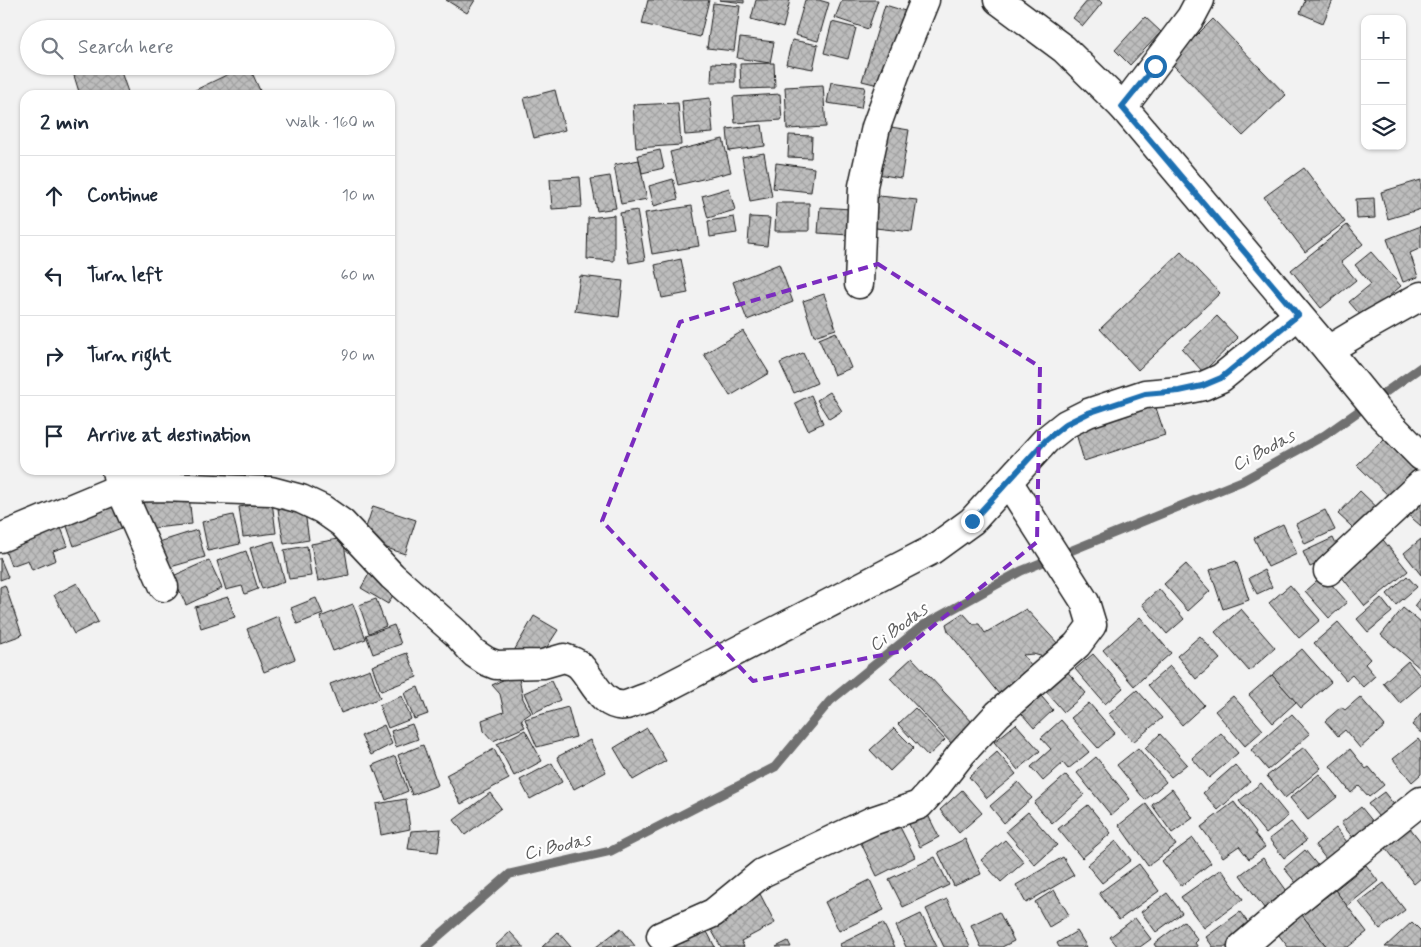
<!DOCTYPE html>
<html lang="en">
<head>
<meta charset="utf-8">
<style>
  :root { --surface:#fff; --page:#f2f2f3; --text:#1f2937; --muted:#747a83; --line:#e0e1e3 }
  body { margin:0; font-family:Mynerve,sans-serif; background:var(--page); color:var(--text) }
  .controls { position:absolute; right:15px; top:15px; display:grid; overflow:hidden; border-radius:10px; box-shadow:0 1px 4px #0004 }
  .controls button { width:45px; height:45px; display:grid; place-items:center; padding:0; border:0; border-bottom:1px solid var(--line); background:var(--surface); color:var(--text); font:25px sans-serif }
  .stop { position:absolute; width:15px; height:15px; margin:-11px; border:4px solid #1f6fb2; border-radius:50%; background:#fff }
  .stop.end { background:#1f6fb2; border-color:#fff; box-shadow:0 1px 5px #0008 }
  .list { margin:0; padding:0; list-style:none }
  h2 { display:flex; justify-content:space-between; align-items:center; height:65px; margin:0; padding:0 20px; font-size:21px }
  h2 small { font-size:16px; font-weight:400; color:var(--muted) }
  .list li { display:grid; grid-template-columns:32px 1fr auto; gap:15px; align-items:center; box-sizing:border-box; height:80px; padding:0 20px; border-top:1px solid var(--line) }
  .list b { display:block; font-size:19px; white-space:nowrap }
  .list em { font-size:16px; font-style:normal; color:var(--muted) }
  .icon { flex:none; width:28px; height:28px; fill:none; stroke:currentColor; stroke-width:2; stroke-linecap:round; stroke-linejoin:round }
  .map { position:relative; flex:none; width:1421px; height:947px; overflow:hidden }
  .search { position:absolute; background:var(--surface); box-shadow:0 1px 4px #0004; left:20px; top:20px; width:375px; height:55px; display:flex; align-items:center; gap:12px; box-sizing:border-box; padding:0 18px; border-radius:28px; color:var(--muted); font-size:19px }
  .panel { position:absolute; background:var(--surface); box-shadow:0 1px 4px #0004; left:20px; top:90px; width:375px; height:385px; border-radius:15px }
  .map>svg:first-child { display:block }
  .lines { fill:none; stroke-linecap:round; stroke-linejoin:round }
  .stream { stroke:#707070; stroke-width:9 }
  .building { fill:url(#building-cross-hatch); stroke:#1c1c1c }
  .minor-casing { stroke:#1c1c1c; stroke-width:31 }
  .primary-casing { stroke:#1c1c1c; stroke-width:31 }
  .minor { stroke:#fff; stroke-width:28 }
  .primary { stroke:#fff; stroke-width:28 }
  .route { stroke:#1f6fb2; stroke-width:6 }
  .marked { fill:none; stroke:#7b2cbf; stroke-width:4; stroke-dasharray:10 6; stroke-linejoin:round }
  .labels { text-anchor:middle; stroke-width:4.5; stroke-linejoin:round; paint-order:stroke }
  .water-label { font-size:18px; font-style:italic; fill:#5b5b5b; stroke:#fff }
</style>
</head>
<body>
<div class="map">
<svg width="1421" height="947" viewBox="0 0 1421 947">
  <defs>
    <pattern id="building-cross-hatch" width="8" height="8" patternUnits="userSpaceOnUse" patternTransform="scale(1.25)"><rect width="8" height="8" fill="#bdbdbd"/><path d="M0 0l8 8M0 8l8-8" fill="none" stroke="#a2a2a2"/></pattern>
  </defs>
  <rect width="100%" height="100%" fill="#f2f2f2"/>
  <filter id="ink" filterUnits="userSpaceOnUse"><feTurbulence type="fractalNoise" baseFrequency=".02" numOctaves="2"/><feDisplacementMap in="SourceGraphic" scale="10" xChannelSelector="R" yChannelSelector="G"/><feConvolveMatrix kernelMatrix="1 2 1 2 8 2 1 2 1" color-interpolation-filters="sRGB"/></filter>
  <g filter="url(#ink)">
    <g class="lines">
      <path class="stream" d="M426 947 510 874 611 851 775 767 830 701 922 626 1021 571 1242 481 1325 435 1421 367"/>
    </g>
    <g class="building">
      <path d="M446 0H475L467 13Z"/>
      <path d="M648 0H709L700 37 642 24Z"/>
      <path d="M719 0H744V3Z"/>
      <path d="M756 0H790L783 28 751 19Z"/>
      <path d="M805 0H819L829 3 818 41 795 35Z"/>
      <path d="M842 0H878L868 29 835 18Z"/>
      <path d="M1088 0H1099L1102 3 1083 26 1073 18Z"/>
      <path d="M1303 0H1333L1323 23 1300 13 1305 1Z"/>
      <path d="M713 3 740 6 734 51 707 48Z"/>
      <path d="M885 5 905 11 882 86 862 81Z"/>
      <path d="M1145 17 1161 32 1130 65 1115 50Z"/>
      <path d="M1213 19 1286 95 1243 136 1170 62Z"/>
      <path d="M832 22 856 28 848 59 824 53Z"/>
      <path d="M740 38 774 42 770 63 737 58Z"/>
      <path d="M792 40 818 45 813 69 786 64Z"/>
      <path d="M712 63 735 64V82H711Z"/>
      <path d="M774 63 775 88 741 89 740 64Z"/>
      <path d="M71 66H119L129 95H80Z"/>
      <path d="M245 66H249L262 95H185Z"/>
      <path d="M831 82 865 87 861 108 827 103Z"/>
      <path d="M823 85 826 127 787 129 785 87Z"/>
      <path d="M555 90 565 130 534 138 524 98Z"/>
      <path d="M780 94 782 120 735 123 733 97Z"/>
      <path d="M710 98 713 133 685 135 682 101Z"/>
      <path d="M678 103 681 145 636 148 633 105Z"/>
      <path d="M762 125 765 146 729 151 727 129Z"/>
      <path d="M879 125 909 130 901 178 871 173Z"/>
      <path d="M789 135 812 136 811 158 788 157Z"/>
      <path d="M723 139 731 172 678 185 670 152Z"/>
      <path d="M660 150 664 168 642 173 638 155Z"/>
      <path d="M764 153 772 197 750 201 742 157Z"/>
      <path d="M639 160 647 199 621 204 614 165Z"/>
      <path d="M776 163 814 168 811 192 773 188Z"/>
      <path d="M1304 168 1345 222 1305 252 1264 197Z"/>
      <path d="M610 176 616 208 597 211 591 179Z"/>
      <path d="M580 177 582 207 552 209 550 179Z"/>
      <path d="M673 179 678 199 654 206 649 186Z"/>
      <path d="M1421 180V209L1388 219 1381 192Z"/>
      <path d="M729 188 735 210 708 218 702 196Z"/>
      <path d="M870 195 917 200 912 232 866 227Z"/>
      <path d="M1374 198 1375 218 1357 219 1356 199Z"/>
      <path d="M776 203H809V231H775Z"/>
      <path d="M692 206 699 246 652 254 645 213Z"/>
      <path d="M820 207 851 209 849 235 818 233Z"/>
      <path d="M637 210 645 260 629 263 620 213Z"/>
      <path d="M614 215V261L587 259 588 218Z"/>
      <path d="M734 217 737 233 710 237 708 221Z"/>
      <path d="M750 217 770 218 767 246 748 244Z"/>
      <path d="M1347 225 1363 244 1341 262 1356 280 1321 308 1291 270Z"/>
      <path d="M1421 226V248L1410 253 1418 277 1403 282 1387 239Z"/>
      <path d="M1181 252 1220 293 1138 370 1100 329Z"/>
      <path d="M1371 252 1401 286 1363 318 1349 302 1371 284 1355 265Z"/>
      <path d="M681 259 688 293 662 298 655 265Z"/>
      <path d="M779 264 793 302 747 320 733 282Z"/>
      <path d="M580 276 623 281 619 317 575 311Z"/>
      <path d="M824 294 836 329 814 336 803 301Z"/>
      <path d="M1217 316 1238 338 1203 372 1182 349Z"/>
      <path d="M743 331 769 373 730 396 704 354Z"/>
      <path d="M836 332 851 368 834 375 819 339Z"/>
      <path d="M803 353 817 383 794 393 780 363Z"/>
      <path d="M830 392 842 411 829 419 817 400Z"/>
      <path d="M811 395 823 423 808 430 795 403Z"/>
      <path d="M1155 405 1165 435 1084 461 1075 430Z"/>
      <path d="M1385 438 1421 473 1395 502 1357 465Z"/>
      <path d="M127 470H183L181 481Z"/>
      <path d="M221 470H266L265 485 220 482Z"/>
      <path d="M1360 491 1385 515 1363 537 1338 514Z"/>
      <path d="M1421 492V526L1405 512Z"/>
      <path d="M189 496 192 524 145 529 143 501Z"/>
      <path d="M114 499 124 527 74 546 64 518Z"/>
      <path d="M272 502 276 533 243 537 239 507Z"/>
      <path d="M304 505 309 540 284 544 278 509Z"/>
      <path d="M373 506 416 520 405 554 362 540Z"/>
      <path d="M1325 510 1335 530 1305 544 1296 524Z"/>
      <path d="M233 515 240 544 208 551 202 522Z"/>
      <path d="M58 520 68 546 53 551 56 560 32 570 28 560 11 566 2 542Z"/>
      <path d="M1283 524 1297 554 1268 567 1254 538Z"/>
      <path d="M197 530 205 557 167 568 159 542Z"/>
      <path d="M1380 536 1408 571 1365 606 1337 571Z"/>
      <path d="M343 538 349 575 318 581 311 544Z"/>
      <path d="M1333 538 1340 553 1310 567 1303 552Z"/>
      <path d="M1421 539V575L1404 553Z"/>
      <path d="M274 541 285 582 262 589 250 548Z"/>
      <path d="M307 546 311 576 289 579 284 550Z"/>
      <path d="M246 551 258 589 245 594 242 586 226 590 217 561Z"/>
      <path d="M0 558 8 577 0 580Z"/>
      <path d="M209 560 222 588 186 605 173 576Z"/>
      <path d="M1236 561 1249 600 1223 609 1210 570Z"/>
      <path d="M1186 564 1210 591 1188 611 1164 584Z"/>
      <path d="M1264 570 1272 587 1257 594 1249 578Z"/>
      <path d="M370 572 397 588 388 604 361 588Z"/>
      <path d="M1323 575 1347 602 1329 618 1305 591Z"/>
      <path d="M1407 576 1417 587 1396 605 1387 594Z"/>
      <path d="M77 583 98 622 74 634 54 595Z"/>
      <path d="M5 585 22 635 0 643V587Z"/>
      <path d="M1290 585 1320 620 1299 638 1269 603Z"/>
      <path d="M1159 589 1184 619 1167 634 1142 604Z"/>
      <path d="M228 597 235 617 201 628 195 607Z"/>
      <path d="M1421 597V612L1414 606Z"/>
      <path d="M316 598 323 614 297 624 291 608Z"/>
      <path d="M1381 598 1392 612 1368 632 1357 619Z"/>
      <path d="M376 599 386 626 369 633 359 605Z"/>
      <path d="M353 604 366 639 333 651 320 617Z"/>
      <path d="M1403 608 1421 623V669L1381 635Z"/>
      <path d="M1026 609 1060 646 1044 657 1033 654 1023 655 1037 672 1003 699 948 631 946 624 963 613 973 624H979L985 633Z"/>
      <path d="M1241 609 1275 648 1249 671 1215 632Z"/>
      <path d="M278 616 295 659 264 672 247 629Z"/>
      <path d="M534 616 558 630 538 661 511 656Z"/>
      <path d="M1140 617 1171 653 1134 686 1103 650Z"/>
      <path d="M1338 622 1370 659 1365 664 1375 676 1363 687 1352 675 1346 680 1314 643Z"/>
      <path d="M394 625 401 644 373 654 366 635Z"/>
      <path d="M1200 636 1220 659 1196 679 1177 656Z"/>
      <path d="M1302 649 1331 682 1301 708 1272 675Z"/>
      <path d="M407 653 417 677 381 691 372 666Z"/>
      <path d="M1093 654 1123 688 1105 704 1075 669Z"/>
      <path d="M912 658 975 725 953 745 890 678Z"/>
      <path d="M1408 661 1421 677V685L1400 703 1383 683Z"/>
      <path d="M1170 666 1204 705 1182 725 1148 685Z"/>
      <path d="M370 669 380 698 341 713 330 684Z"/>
      <path d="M1065 669 1086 693 1064 712 1043 688Z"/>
      <path d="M518 673 523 699 531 713 521 720 525 727 493 741 484 731 482 720 504 712 500 694 492 685Z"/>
      <path d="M1272 675 1296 702 1273 723 1249 695Z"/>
      <path d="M551 681 560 700 533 713 524 693Z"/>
      <path d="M418 687 428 714 414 719 404 693Z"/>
      <path d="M1036 690 1053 710 1034 728 1016 707Z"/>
      <path d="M1137 690 1162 718 1133 742 1109 714Z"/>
      <path d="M402 696 411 719 388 728 379 705Z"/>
      <path d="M1233 696 1263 730 1245 746 1215 711Z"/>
      <path d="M1360 697 1385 726 1360 748 1345 730 1338 736 1325 721 1341 707 1345 710Z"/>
      <path d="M1089 703 1115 733 1098 748 1071 718Z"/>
      <path d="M568 707 576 737 537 747 525 719Z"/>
      <path d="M915 708 945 740 928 756 898 724Z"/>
      <path d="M1292 714 1310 734 1268 770 1251 750Z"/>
      <path d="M1421 714V733L1412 725Z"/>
      <path d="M1061 720 1089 752 1068 769 1063 763 1043 781 1031 767 1051 749 1041 738Z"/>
      <path d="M412 724 418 739 396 747 391 731Z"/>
      <path d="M1016 724 1040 751 1018 770 994 742Z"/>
      <path d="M384 725 392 744 371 755 361 736Z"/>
      <path d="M647 728 666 761 633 780 614 748Z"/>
      <path d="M894 728 914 748 890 771 870 750Z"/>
      <path d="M525 730 542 761 514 776 497 744Z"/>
      <path d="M1221 733 1238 753 1209 778 1192 758Z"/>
      <path d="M1160 734 1187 764 1171 777 1145 748Z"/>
      <path d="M1418 739 1421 743V774L1412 782 1393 759Z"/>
      <path d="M590 740 606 772 574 789 557 757Z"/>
      <path d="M423 745 438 785 412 795 398 755Z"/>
      <path d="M1304 747 1321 768 1285 798 1267 776Z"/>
      <path d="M1138 748 1166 782 1145 800 1117 765Z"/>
      <path d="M494 749 509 779 461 804 446 775Z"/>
      <path d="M1350 749 1366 769 1369 767 1384 785 1369 797 1359 786 1351 793 1330 766Z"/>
      <path d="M997 752 1016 774 987 798 969 777Z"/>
      <path d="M395 756 408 791 386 800 373 765Z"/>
      <path d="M1096 757 1130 799 1111 815 1077 773Z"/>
      <path d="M552 763 562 782 530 799 520 780Z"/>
      <path d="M1235 765 1250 782 1218 810 1203 793Z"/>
      <path d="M1319 774 1337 797 1308 820 1290 798Z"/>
      <path d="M1066 775 1084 795 1052 823 1034 803Z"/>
      <path d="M1018 782 1032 798 1004 823 990 806Z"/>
      <path d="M1261 783 1288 816 1266 834 1239 801Z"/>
      <path d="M1172 789 1193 818 1172 833 1152 805Z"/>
      <path d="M962 790 982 813 959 833 940 810Z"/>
      <path d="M1384 792 1399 811 1384 823 1368 804Z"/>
      <path d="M490 793 501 808 465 835 454 820Z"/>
      <path d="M406 799 410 829 381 835 376 804Z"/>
      <path d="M1234 802 1256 832 1255 834 1265 847 1249 859 1239 846 1223 857 1201 827Z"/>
      <path d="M1146 804 1176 845 1148 866 1119 825Z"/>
      <path d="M1088 805 1111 833 1082 858 1058 829Z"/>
      <path d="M1361 807 1379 829 1359 845 1341 823Z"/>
      <path d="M926 811 939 837 920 847 907 820Z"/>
      <path d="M1028 812 1057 845 1035 865 1006 831Z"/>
      <path d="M1291 822 1306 841 1284 858 1269 839Z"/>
      <path d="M898 823 915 857 877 876 860 841Z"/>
      <path d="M1336 828 1354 851 1333 868 1315 845Z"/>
      <path d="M1410 828 1421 842V878L1414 884 1385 847Z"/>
      <path d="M441 829 438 852 408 849 411 831Z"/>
      <path d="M1193 838 1211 863 1181 886 1162 861Z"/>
      <path d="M965 839 981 874 954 886 938 852Z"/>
      <path d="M1005 840 1024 862 1001 882 981 860Z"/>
      <path d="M1116 841 1131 860 1102 883 1087 865Z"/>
      <path d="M1305 850 1322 871 1300 888 1284 868Z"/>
      <path d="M935 857 949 885 903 907 889 879Z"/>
      <path d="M1063 857 1074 875 1026 903 1016 885Z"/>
      <path d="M1263 858 1287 891 1264 908 1240 875Z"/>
      <path d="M1139 864 1159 891 1119 920 1099 893Z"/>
      <path d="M1366 865 1378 881 1347 906 1335 890Z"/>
      <path d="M1221 869 1243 899 1204 928 1181 897Z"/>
      <path d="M870 880 884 910 839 931 825 902Z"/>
      <path d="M1384 883 1405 910 1380 929 1359 902Z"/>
      <path d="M1054 890 1069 915 1049 927 1035 902Z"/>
      <path d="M1335 890 1367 932 1348 947H1327L1302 915Z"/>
      <path d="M1167 893 1182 913 1156 932 1141 912Z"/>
      <path d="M760 894 775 923 741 941 744 947H721L707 922Z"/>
      <path d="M947 899 970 947H944L926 909Z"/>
      <path d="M999 912 1014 941 1002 947H981L971 925Z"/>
      <path d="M1240 912 1255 932 1234 947H1213L1206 937Z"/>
      <path d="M921 914 937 947H906L896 926Z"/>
      <path d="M1302 915 1327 947H1288L1278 934Z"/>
      <path d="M1135 918 1151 939 1140 947H1118L1110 937Z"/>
      <path d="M1184 921 1198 940 1195 943 1198 947H1156L1154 944Z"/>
      <path d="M1412 922 1421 931V947H1385Z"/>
      <path d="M883 923 895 947H841L840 944Z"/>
      <path d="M704 926 715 947H664Z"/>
      <path d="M621 928 635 946 596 947Z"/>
      <path d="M1077 931 1087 947H1059L1057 943Z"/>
      <path d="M510 932 524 947H497L495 946Z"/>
      <path d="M558 932 571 947H542Z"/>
      <path d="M788 941 791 947H776Z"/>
    </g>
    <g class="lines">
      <g class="minor-casing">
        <g id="minor">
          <path d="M1123 107 1191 17 1200 0"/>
          <path d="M859 284 863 186 876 127 896 72 925 0"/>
          <path d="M1328 350 1373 323 1421 296"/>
          <path d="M116 471 120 488 164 587"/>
          <path d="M0 538 120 488 162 487 271 491 301 499 322 509 342 523 392 576 456 633 474 653 486 661 496 665 543 664 564 658C570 660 577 662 581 667 593 680 603 709 626 705 633 703 641 699 648 697L932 550 972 521 1046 440 1066 424 1088 413 1145 394 1179 391 1203 386 1221 378 1298 315"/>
          <path d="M1328 571 1421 484"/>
          <path d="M661 936 713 913 762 873 872 821 919 805 938 784 962 753 998 714 1077 645 1092 625 1085 602 1009 483"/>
          <path d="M1242 947 1285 910 1421 801"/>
        </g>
      </g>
      <g class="primary-casing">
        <path id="primary" d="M998 0 1064 49 1123 107 1328 350 1382 416 1421 456"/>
      </g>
      <use href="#minor" class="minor"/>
      <use href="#primary" class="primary"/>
    </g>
  </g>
  <g class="lines" filter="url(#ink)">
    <path class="route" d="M972 521 1046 440 1066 424 1088 413 1145 394 1179 391 1202 386 1221 378 1298 315 1122 107 1155 66"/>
  </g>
  <path class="marked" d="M878 264 1040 367 1037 542 902 651 753 681 602 521 680 322Z"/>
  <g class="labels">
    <g class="water-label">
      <text transform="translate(1263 450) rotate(-28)" y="6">Ci Bodas</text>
      <text transform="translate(898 627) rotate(-37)" y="6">Ci Bodas</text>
      <text transform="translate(557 846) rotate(-13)" y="6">Ci Bodas</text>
    </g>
  </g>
</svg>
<div class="controls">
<button>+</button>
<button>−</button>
<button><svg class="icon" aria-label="layers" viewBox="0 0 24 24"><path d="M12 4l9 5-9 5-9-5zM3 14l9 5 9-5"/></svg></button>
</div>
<div class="stop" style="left:1155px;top:66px"></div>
<div class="stop end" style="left:972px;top:521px"></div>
<div class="search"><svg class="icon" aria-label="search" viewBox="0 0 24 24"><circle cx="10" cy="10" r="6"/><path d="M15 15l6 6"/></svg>Search here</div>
<section class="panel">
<h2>2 min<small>Walk · 160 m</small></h2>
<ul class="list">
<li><svg class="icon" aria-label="ahead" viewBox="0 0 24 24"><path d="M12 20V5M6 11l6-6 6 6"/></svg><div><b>Continue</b></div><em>10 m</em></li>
<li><svg class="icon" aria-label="left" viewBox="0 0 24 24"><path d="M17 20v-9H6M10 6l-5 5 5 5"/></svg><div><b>Turn left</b></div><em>60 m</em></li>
<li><svg class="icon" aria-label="right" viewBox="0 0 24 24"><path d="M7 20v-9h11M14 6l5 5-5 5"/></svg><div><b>Turn right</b></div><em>90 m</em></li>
<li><svg class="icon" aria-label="arrive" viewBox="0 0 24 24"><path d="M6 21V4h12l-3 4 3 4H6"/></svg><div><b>Arrive at destination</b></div></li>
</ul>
</section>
</div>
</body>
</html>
